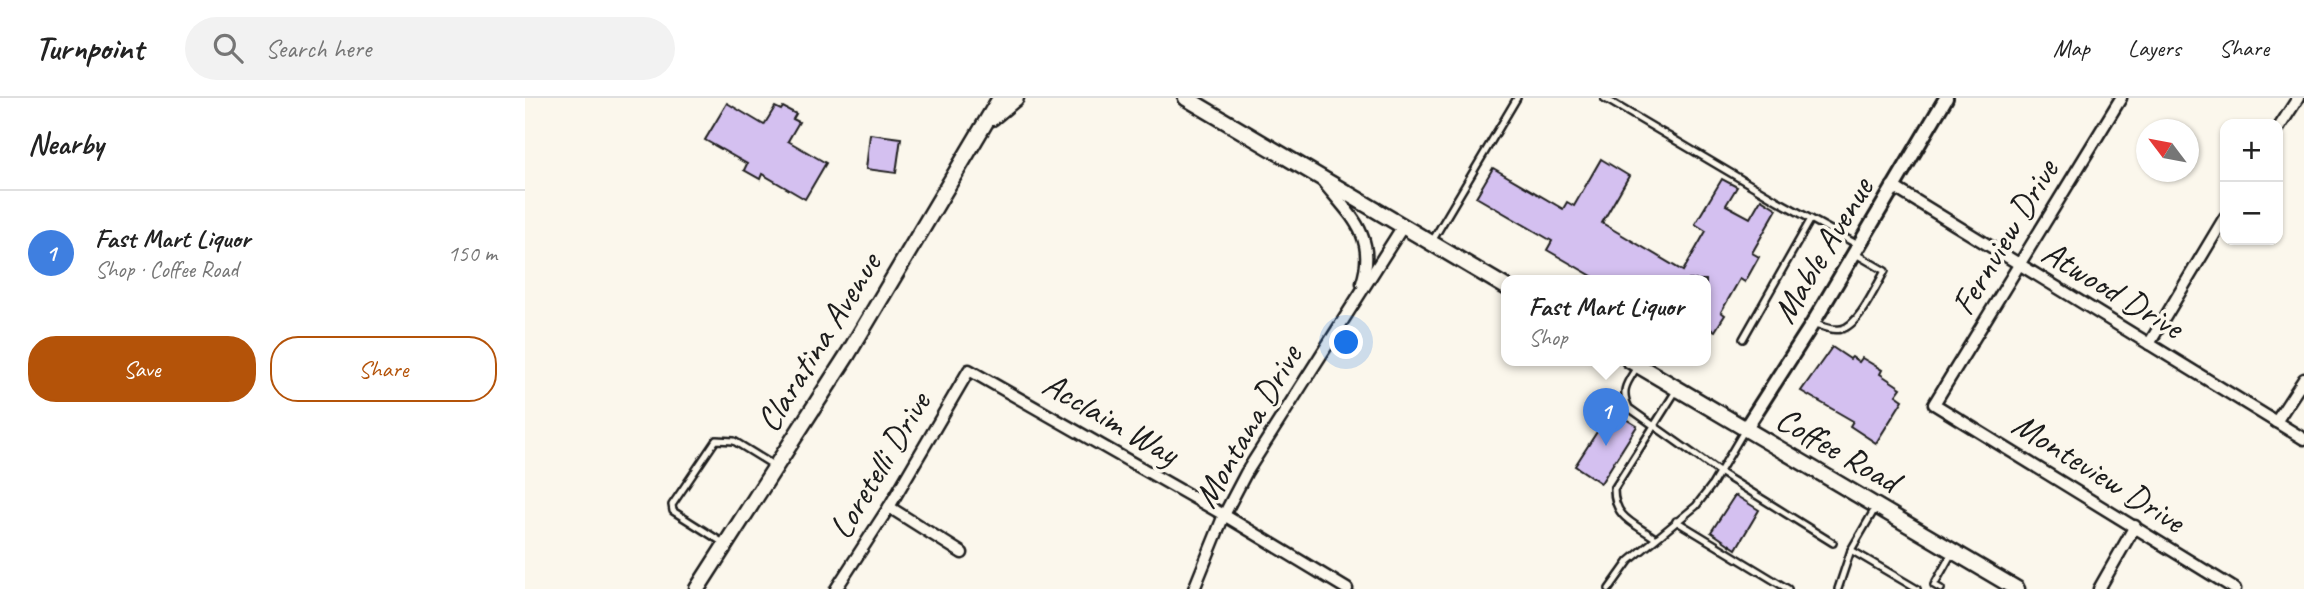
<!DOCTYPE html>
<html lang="en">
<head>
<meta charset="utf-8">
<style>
  :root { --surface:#fff; --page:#f2f2f2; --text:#222; --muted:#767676; --line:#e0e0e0; --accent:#b45309 }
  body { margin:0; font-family:Caveat,sans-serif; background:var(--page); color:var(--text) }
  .controls { position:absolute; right:21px; top:21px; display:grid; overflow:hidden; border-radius:14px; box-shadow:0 2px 5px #0004 }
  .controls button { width:63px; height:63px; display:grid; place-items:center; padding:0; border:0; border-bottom:2px solid var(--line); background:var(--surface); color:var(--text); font:35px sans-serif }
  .compass { position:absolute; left:1611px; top:21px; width:63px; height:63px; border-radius:50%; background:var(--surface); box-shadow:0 2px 5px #0004; rotate:302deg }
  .you { position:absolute; left:822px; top:245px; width:24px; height:24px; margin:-18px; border:5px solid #fff; border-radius:50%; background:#1a73e8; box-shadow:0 0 0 10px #1a73e833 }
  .badge { display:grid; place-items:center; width:46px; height:46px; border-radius:50%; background:var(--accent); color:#fff; font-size:23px; font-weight:700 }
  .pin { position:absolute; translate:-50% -58px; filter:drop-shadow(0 2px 4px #0008) }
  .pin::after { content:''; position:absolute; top:37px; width:24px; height:21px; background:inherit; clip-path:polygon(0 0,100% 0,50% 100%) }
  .popup { position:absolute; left:976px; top:177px; width:210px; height:91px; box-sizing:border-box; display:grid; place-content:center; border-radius:14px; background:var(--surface); filter:drop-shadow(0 2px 5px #0005); font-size:23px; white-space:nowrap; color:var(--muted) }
  .popup b { font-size:26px; color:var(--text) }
  .popup::after { content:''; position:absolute; left:50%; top:100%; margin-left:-14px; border:14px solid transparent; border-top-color:var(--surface) }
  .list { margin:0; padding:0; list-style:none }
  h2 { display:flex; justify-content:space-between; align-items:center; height:91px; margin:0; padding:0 28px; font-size:30px }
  h2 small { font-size:23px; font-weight:400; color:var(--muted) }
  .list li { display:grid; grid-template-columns:46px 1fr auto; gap:21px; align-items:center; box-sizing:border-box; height:126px; padding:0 28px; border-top:2px solid var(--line) }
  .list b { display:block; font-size:26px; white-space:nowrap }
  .list p { margin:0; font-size:23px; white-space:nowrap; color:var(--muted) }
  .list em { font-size:23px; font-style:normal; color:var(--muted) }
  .actions { display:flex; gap:14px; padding:21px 28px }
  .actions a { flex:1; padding:16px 0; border:2px solid var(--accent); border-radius:28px; text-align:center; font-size:24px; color:var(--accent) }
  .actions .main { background:var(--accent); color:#fff }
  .icon { flex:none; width:38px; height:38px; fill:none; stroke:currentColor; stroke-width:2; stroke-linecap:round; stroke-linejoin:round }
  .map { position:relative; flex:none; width:1779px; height:491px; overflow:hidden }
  header { display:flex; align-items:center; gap:42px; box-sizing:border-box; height:98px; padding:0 35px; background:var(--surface); border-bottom:2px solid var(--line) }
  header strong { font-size:33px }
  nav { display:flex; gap:38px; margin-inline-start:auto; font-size:24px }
  .search { width:490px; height:63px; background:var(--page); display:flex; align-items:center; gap:18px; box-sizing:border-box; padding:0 24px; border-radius:38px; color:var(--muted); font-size:26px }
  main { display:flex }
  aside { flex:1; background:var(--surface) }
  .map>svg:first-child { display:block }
  .building { fill:#d4c0f0; stroke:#1c1c1c; stroke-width:2 }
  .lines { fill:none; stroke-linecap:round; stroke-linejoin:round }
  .service-casing { stroke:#1c1c1c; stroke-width:10 }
  .minor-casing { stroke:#1c1c1c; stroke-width:15 }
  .tertiary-casing { stroke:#1c1c1c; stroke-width:18 }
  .secondary-casing { stroke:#1c1c1c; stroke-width:19 }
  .service { stroke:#fbf7ec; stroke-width:5 }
  .minor { stroke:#fbf7ec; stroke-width:10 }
  .tertiary { stroke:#fbf7ec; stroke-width:12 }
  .secondary { stroke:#fbf7ec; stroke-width:14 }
  .labels { text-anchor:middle; stroke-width:7; stroke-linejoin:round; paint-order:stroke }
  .street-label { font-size:35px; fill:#1c1c1c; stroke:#fbf7ec }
</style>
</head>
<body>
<header>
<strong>Turnpoint</strong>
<div class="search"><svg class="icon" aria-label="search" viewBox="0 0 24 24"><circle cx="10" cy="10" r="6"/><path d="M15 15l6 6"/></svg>Search here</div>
<nav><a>Map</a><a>Layers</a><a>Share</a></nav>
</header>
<main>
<aside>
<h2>Nearby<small></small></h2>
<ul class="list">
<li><span class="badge" style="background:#3f7fe0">1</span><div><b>Fast Mart Liquor</b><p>Shop · Coffee Road</p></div><em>150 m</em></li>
</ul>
<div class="actions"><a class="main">Save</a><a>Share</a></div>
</aside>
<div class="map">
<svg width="1779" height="491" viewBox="0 0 1779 491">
  <rect width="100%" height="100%" fill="#fbf7ec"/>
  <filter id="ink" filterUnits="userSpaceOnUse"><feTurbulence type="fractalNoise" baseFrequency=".0143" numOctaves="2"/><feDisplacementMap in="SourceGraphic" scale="14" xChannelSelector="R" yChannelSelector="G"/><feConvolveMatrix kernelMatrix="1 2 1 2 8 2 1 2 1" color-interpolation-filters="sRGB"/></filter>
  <g filter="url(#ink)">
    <g class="building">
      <path d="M202 5 239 27 250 9 256 12 258 9 271 16 268 21 274 24 263 43 301 65 280 101 237 76 235 81 219 72 222 66 180 42Z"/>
      <path d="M345 36 376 40 371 75 341 71Z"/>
      <path d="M1076 61 1104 78 1077 125 1158 173 1181 133 1170 126 1197 81 1212 89 1201 107 1225 120 1236 101 1252 111 1227 155 1234 159 1220 184 1215 181 1196 214 1200 217 1190 233 1181 228V182H1074L1022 152 1027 143 951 99 968 70 1038 111 1042 104 1049 108Z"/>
      <path d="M1307 249 1325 261 1327 259 1334 264 1337 260 1357 272 1355 276 1376 290 1371 297 1378 302 1351 345 1325 328 1328 323 1276 293Z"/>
      <path d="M1086 312 1112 328 1076 385 1050 368Z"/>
      <path d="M1210 397 1234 412 1211 451 1186 434Z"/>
    </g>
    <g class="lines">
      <g class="service-casing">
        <g id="service">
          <path d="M1079 0 1253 103 1333 147"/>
          <path d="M906 145 992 0"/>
          <path d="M1288 225C1297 228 1306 233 1316 231 1333 229 1351 188 1360 173L1329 155"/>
          <path d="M1218 241 1286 121"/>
          <path d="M1112 269C1102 285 1095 292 1104 310L1194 374 1308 445"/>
          <path d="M1151 423 1263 491"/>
          <path d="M1130 440C1109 425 1089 420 1089 391L1151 293"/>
          <path d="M200 446 148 413 147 407 191 342 209 343 248 367"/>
          <path d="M1326 452 1392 491"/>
          <path d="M1084 491 1104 463 1171 408 1187 387 1219 333"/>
          <path d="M1313 491 1326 452 1351 409"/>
          <path d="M1416 491 1409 487 1427 455"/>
        </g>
      </g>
      <g class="minor-casing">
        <g id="minor">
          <path d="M1596 0 1409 306 1710 491"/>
          <path d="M1753 31 1773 0"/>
          <path d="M799 85C826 118 852 139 837 185"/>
          <path d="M1367 88 1779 341"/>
          <path d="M1624 246 1700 119"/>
          <path d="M1751 324 1779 281"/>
          <path d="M364 409 437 455"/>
          <path d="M311 491 364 409 444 272 699 417 822 491"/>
          <path d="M669 491 699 417 721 375 878 128"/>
          <path d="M1574 491 1610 428"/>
        </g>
      </g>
      <g class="tertiary-casing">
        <path id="tertiary" d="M1220 331 1288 225 1421 0"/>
      </g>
      <g class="secondary-casing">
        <g id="secondary">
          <path d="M661 0 981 189"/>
          <path d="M467 20 491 0"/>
          <path d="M1104 262 1492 491"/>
          <path d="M172 491 323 256 475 0"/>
        </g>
      </g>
      <use href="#service" class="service"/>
      <use href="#minor" class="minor"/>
      <use href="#tertiary" class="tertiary"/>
      <use href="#secondary" class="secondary"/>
    </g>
  </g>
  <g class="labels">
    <g class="street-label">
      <text transform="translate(1479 139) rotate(-59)" y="12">Fernview Drive</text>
      <text transform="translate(1297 152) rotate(-59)" y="12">Mable Avenue</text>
      <text transform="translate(1588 191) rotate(31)" y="12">Atwood Drive</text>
      <text transform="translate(293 244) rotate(-58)" y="12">Claratina Avenue</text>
      <text transform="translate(586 320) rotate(30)" y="12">Acclaim Way</text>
      <text transform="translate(722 328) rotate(-60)" y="12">Montana Drive</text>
      <text transform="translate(1313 351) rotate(30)" y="12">Coffee Road</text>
      <text transform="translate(354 367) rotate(-59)" y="12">Loretelli Drive</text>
      <text transform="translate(1574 374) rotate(32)" y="12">Monteview Drive</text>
    </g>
  </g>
</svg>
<div class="controls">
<button>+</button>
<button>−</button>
</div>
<svg class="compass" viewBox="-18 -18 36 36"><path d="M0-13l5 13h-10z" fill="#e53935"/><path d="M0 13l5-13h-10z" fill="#767676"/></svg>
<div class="you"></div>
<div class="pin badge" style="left:1081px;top:348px;background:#3f7fe0">1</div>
<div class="popup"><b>Fast Mart Liquor</b>Shop</div>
</div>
</main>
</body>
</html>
